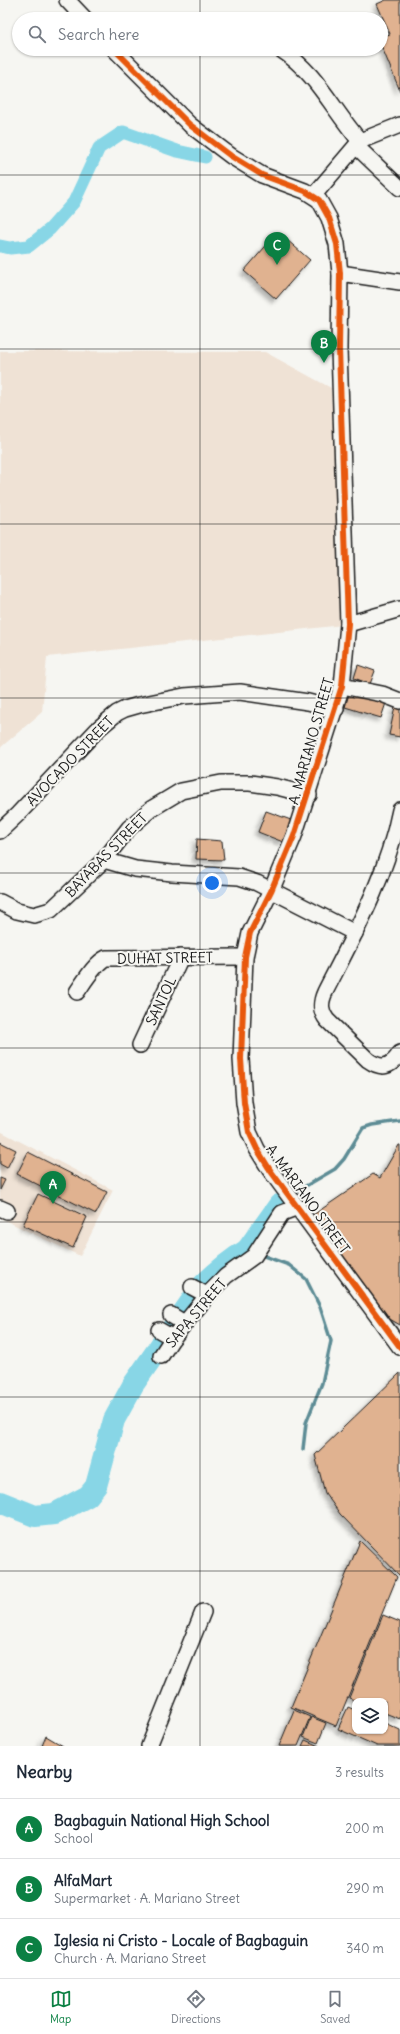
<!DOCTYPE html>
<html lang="en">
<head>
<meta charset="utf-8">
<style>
  :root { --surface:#fff; --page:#f2f2f3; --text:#1f2937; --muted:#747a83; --line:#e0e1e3; --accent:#0b8043 }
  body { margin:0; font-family:Delius,sans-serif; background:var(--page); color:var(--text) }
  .controls { position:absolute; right:12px; bottom:12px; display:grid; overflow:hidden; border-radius:8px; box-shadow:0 1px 3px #0004 }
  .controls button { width:36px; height:36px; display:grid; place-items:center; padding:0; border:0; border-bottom:1px solid var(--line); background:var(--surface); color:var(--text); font:20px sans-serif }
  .you { position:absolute; left:212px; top:883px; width:14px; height:14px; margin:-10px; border:3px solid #fff; border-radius:50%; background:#1a73e8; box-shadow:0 0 0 6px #1a73e833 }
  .badge { display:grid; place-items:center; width:26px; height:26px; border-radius:50%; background:var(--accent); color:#fff; font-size:13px; font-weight:700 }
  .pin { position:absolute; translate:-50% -33px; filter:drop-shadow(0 1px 2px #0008) }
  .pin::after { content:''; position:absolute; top:21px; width:14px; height:12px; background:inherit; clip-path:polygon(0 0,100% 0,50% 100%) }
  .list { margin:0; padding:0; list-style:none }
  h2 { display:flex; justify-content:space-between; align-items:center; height:52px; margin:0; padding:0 16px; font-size:17px }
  h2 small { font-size:13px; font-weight:400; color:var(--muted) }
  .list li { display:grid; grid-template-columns:26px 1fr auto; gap:12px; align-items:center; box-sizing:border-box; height:60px; padding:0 16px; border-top:1px solid var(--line) }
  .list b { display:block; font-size:15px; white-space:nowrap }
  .list p { margin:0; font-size:13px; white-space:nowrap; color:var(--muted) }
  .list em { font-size:13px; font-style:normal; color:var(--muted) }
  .icon { flex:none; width:22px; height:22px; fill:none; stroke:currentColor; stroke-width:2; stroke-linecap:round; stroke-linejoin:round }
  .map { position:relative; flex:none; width:400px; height:1746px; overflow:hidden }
  .search { position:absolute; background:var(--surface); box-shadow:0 1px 3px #0004; left:12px; right:12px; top:12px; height:44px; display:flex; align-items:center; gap:10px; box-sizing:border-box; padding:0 14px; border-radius:22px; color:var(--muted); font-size:15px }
  .sheet { height:232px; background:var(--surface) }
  nav { display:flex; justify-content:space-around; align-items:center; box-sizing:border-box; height:56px; border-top:1px solid var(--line); background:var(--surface); font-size:11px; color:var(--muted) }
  nav a { display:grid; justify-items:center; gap:2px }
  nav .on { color:var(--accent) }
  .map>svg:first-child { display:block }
  .built { fill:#efe2d5 }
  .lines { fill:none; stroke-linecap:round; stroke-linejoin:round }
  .stream { stroke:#5d8c95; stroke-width:3.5 }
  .canal { stroke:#88d6e6; stroke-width:13 }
  .river { stroke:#88d6e6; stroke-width:22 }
  .building { fill:#e0b290; stroke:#1c1c1c; filter:url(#shadow) }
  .minor-casing { stroke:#1c1c1c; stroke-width:18 }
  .minor { stroke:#f6f6f2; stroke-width:15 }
  .cycleway-casing { stroke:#f6f6f2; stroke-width:8 }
  .cycleway { stroke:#e8590c; stroke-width:6 }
  .grid { fill:none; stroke:#1c1c1c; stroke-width:1; stroke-opacity:0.55 }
  .labels { text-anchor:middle; stroke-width:4; stroke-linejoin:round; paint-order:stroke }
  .street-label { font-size:14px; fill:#1c1c1c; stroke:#f6f6f2 }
</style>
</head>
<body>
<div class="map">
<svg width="400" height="1746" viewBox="0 0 400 1746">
  <defs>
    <filter id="shadow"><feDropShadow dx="-3.5" dy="3.5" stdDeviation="2" flood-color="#0004"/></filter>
  </defs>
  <rect width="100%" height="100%" fill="#f6f6f2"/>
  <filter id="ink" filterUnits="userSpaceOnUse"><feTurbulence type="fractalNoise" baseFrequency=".025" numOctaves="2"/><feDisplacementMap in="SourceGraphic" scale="8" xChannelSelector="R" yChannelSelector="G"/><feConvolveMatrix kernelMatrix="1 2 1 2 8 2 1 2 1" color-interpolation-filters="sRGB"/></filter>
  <g filter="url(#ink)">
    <g class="built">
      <path d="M0 351 265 352 331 388 343 625 47 657 42 712 0 748Z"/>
      <path d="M0 1131 113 1190 80 1256 0 1218Z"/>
    </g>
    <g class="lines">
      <g class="stream">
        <path d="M292 1194 335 1169 344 1159 363 1128 372 1125 400 1121"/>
        <path d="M279 1205 287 1198"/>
        <path d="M264 1256 289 1265 306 1279 320 1307 331 1341 322 1383 306 1423 303 1449"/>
      </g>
      <path class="canal" d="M0 246 10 248 29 246 50 229 74 202 99 148 123 132 177 151 205 157"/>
      <g class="river">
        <path d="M247 1250 279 1205"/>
        <path d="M0 1502 35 1516 54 1514 88 1496 96 1486 114 1420 133 1385 201 1287C215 1273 230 1260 247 1250L253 1252"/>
      </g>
    </g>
    <g class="building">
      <path d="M386 0H400V91L381 45V37L390 34 377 4Z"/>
      <path d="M278 232 310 260 276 299 244 271Z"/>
      <path d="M358 665 375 671 370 684 354 678Z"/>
      <path d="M350 691 386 703 381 718 345 707Z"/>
      <path d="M395 707 400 709V737L389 735Z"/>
      <path d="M266 811 291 820 283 842 258 832Z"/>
      <path d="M197 839 222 841 224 860 196 859Z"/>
      <path d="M0 1142 16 1150 7 1168 0 1164Z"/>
      <path d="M399 1145H400V1325L388 1318 313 1215 373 1174 380 1178Z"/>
      <path d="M28 1152 107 1192 96 1214 17 1174Z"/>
      <path d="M0 1178 5 1180 0 1190Z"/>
      <path d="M38 1194 87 1217 73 1248 23 1225Z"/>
      <path d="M400 1373V1576L340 1514 325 1493 315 1455Z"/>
      <path d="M360 1541 397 1577 336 1726 291 1707Z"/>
      <path d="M383 1615 400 1622V1719L385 1713V1701H357L349 1698Z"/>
      <path d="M348 1707 355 1710V1731H385V1723L400 1730V1746H377L338 1729Z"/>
      <path d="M294 1710 310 1717 298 1746H279Z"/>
      <path d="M311 1717 326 1723 318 1743 303 1737Z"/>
      <path d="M46 1736 63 1746H42Z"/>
      <path d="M305 1740 319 1746H302Z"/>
    </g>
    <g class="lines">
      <g class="minor-casing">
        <g id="minor">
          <path d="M67 0 85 19"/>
          <path d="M114 49 190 125 231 156 262 175 305 191 319 200 329 218 337 244 340 273 339 349 348 624 342 686 294 836 271 891 250 933 245 957 241 1059 244 1103 249 1132 257 1149 270 1170 400 1347"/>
          <path d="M280 49C317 73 332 109 360 141"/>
          <path d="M356 146 400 188"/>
          <path d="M314 195 360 141 400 125"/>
          <path d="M340 273 400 282"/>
          <path d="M348 624 400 609"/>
          <path d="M342 686 382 694 400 701"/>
          <path d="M400 810C387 876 355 933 325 992 320 1003 320 1011 327 1020L368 1060C382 1070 391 1067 400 1053"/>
          <path d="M0 831 18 814 99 728 117 713 125 709 139 705 184 696 240 692 308 702 336 709"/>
          <path d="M104 860 135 869 172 873 239 877 257 883 355 933"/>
          <path d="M0 902 17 911 34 915 51 910 104 860 129 828 151 809 181 791 221 783H250L277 787 309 795"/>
          <path d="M77 992C84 982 95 963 106 958L245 957"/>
          <path d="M140 1045 181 957"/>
          <path d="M0 1208 7 1211"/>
          <path d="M192 1287 207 1295"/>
          <path d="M171 1315 184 1323"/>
          <path d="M159 1330 173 1338"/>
          <path d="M161 1356 172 1339 212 1290 226 1276 254 1256 282 1213 298 1207"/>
          <path d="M149 1746 203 1612"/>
        </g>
      </g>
      <use href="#minor" class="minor"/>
      <g class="cycleway-casing">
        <path id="cycleway" d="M114 49 190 125 231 156 262 175 305 191 319 200 329 218 337 244 340 273 339 349 348 624 342 686 294 836 271 891 250 933 245 957 241 1059 244 1103 249 1132 257 1149 270 1170 400 1347"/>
      </g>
      <use href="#cycleway" class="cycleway"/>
    </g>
  </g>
  <path class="grid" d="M200 0V19M200 49V1746M0 175H400M0 349H400M0 524H400M0 698H400M0 873H400M0 1048H400M0 1222H400M0 1397H400M0 1571H400"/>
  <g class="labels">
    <g class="street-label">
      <text transform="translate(311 741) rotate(-74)" y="5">A. MARIANO STREET</text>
      <text transform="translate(70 761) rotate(-46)" y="5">AVOCADO STREET</text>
      <text transform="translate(106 855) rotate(-46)" y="5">BAYABAS STREET</text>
      <text transform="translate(165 958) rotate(-1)" y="5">DUHAT STREET</text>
      <text transform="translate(161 1001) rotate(-65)" y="5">SANTOL</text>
      <text transform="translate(308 1199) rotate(54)" y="5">A. MARIANO STREET</text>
      <text transform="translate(196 1313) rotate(-50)" y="5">SAPA STREET</text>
    </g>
  </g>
</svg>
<div class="controls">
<button><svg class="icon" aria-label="layers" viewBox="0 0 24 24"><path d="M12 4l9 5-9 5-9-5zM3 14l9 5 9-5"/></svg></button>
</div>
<div class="you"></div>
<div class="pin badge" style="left:53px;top:1204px">A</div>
<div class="pin badge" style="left:324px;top:363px">B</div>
<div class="pin badge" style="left:277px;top:265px">C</div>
<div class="search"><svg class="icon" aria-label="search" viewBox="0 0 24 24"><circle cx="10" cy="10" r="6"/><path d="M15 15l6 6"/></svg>Search here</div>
</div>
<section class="sheet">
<h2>Nearby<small>3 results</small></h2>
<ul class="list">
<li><span class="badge">A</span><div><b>Bagbaguin National High School</b><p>School</p></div><em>200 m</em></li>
<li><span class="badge">B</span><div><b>AlfaMart</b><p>Supermarket · A. Mariano Street</p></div><em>290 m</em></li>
<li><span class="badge">C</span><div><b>Iglesia ni Cristo - Locale of Bagbaguin</b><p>Church · A. Mariano Street</p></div><em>340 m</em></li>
</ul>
</section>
<nav>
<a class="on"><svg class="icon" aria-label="map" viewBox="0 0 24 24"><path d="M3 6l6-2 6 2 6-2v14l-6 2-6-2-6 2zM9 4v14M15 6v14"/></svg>Map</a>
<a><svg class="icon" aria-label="directions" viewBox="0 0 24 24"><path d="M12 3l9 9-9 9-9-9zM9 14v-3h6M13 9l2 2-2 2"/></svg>Directions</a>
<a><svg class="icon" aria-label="saved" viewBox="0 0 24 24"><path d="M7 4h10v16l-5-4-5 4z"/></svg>Saved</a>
</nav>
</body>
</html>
